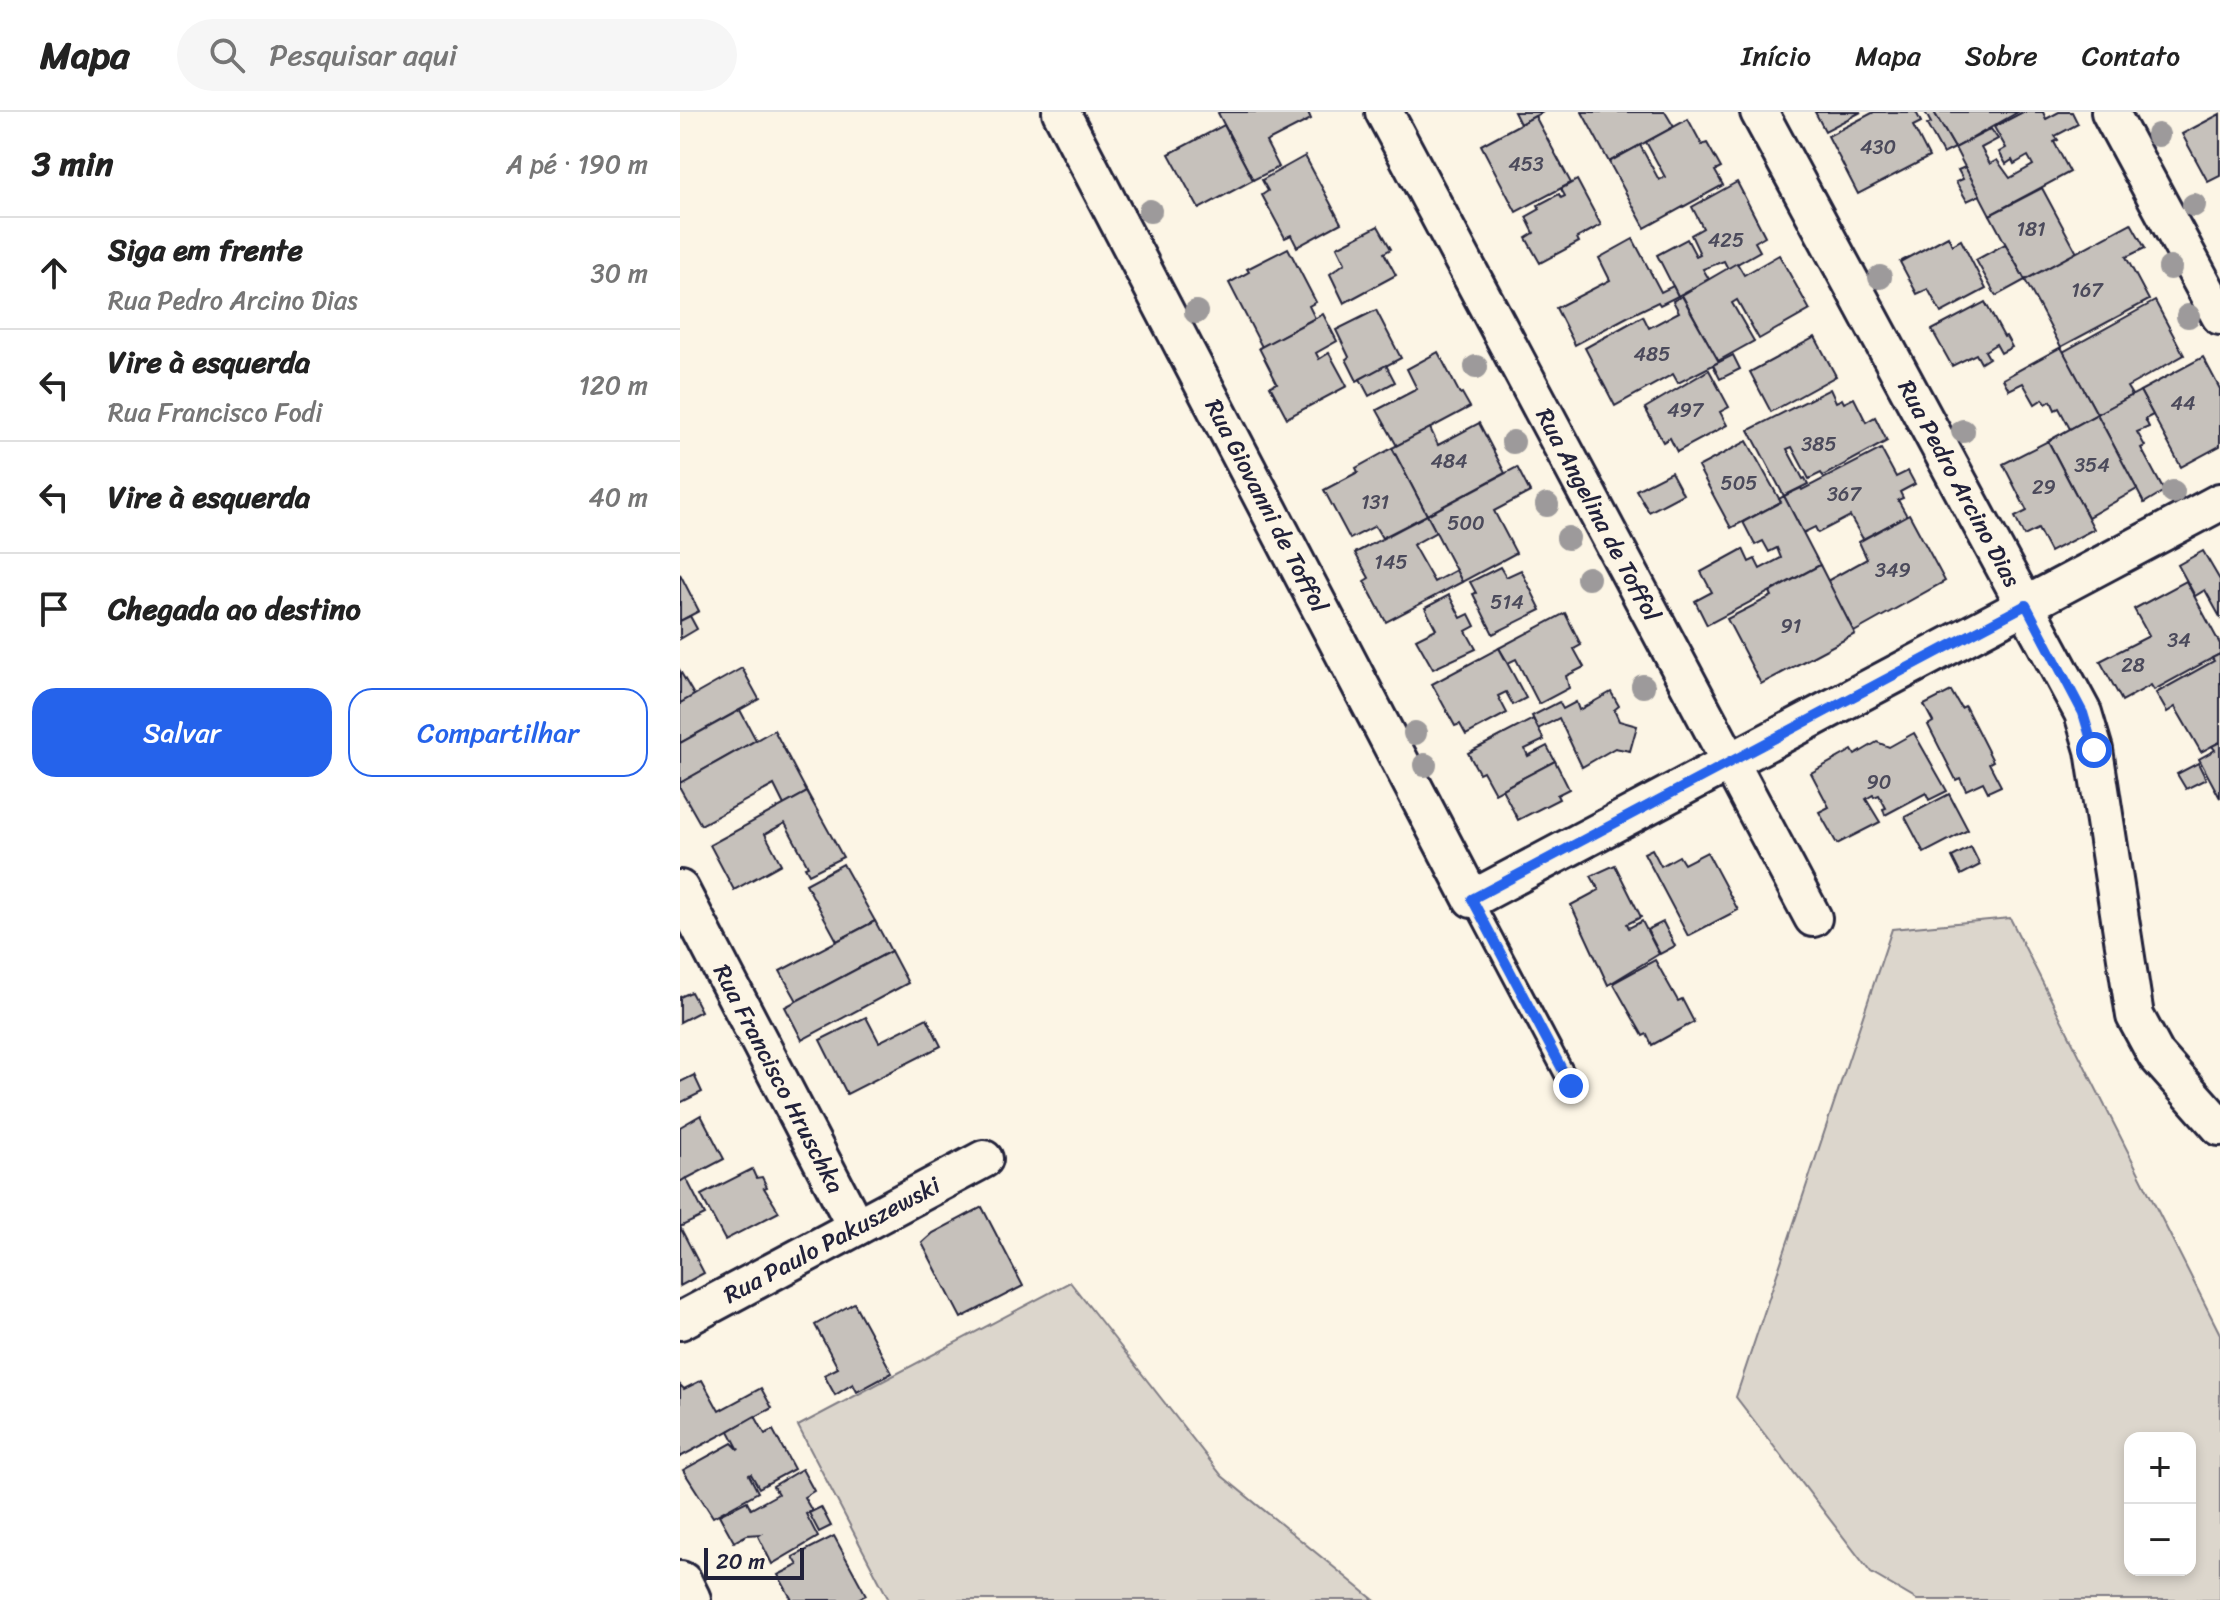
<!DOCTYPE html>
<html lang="pt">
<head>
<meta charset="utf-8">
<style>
  :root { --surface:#fff; --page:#f6f6f6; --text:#222; --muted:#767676; --line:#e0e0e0; --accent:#2563eb }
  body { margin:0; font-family:Sriracha,sans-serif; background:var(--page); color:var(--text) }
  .controls { position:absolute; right:24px; bottom:24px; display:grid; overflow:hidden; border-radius:16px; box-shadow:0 4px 12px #0003 }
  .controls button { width:72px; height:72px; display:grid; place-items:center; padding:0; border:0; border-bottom:2px solid var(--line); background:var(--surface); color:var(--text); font:40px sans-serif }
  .scale { position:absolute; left:24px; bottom:20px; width:100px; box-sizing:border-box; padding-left:8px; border:4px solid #22223b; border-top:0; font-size:22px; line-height:28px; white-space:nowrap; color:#22223b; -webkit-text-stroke:6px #fcf5e5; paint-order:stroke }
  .stop { position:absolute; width:24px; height:24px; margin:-18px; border:6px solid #2563eb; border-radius:50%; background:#fff }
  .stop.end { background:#2563eb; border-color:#fff; box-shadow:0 2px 8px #0008 }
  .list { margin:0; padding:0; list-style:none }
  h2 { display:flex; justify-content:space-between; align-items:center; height:104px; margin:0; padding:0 32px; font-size:34px }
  h2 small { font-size:26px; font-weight:400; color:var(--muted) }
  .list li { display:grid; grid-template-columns:52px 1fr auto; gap:24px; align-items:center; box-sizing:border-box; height:112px; padding:0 32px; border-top:2px solid var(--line) }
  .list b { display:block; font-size:30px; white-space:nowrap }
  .list p { margin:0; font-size:26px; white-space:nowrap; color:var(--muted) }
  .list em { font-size:26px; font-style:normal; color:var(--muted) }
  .actions { display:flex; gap:16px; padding:24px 32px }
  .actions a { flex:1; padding:18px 0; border:2px solid var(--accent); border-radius:24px; text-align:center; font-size:28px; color:var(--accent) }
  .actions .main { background:var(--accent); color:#fff }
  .icon { flex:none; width:44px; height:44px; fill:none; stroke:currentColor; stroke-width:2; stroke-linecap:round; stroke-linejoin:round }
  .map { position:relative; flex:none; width:1540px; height:1488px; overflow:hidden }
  header { display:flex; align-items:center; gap:48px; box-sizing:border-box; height:112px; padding:0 40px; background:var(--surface); border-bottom:2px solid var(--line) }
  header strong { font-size:38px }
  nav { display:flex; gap:44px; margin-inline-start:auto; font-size:28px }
  .search { width:560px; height:72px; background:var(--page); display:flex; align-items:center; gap:20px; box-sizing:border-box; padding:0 28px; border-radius:44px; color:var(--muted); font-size:30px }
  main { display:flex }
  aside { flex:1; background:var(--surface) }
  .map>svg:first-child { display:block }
  .green { fill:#dcd6cc; stroke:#7f7c84; stroke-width:2; fill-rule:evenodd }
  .building { fill:#c6c1bb; stroke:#22223b; stroke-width:2 }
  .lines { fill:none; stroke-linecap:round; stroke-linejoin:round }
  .service-casing { stroke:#22223b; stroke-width:24 }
  .minor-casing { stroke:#22223b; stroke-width:42 }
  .secondary-casing { stroke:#22223b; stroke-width:50 }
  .service { stroke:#fcf5e5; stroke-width:18 }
  .minor { stroke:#fcf5e5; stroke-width:36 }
  .secondary { stroke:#fcf5e5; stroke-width:44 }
  .tree { fill:#9d9a9b }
  .route { stroke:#2563eb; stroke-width:10 }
  .labels { text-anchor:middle; stroke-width:7; stroke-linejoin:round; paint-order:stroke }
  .number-label { font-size:20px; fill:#4b4a5b }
  .street-label { font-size:24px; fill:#22223b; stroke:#fcf5e5 }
</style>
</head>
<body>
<header>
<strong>Mapa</strong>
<div class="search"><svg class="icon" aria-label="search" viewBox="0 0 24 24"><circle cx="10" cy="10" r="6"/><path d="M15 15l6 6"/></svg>Pesquisar aqui</div>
<nav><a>Início</a><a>Mapa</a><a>Sobre</a><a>Contato</a></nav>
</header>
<main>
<aside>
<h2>3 min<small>A pé · 190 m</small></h2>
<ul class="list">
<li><svg class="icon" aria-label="ahead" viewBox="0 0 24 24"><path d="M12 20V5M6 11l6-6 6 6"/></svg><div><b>Siga em frente</b><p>Rua Pedro Arcino Dias</p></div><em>30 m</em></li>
<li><svg class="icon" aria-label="left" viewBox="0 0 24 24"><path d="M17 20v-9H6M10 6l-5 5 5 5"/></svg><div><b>Vire à esquerda</b><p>Rua Francisco Fodi</p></div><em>120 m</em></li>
<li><svg class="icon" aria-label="left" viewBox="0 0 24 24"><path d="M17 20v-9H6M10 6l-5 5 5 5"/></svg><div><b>Vire à esquerda</b></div><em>40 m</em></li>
<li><svg class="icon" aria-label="arrive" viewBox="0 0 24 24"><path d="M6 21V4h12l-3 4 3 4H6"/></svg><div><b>Chegada ao destino</b></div></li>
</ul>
<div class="actions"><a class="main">Salvar</a><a>Compartilhar</a></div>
</aside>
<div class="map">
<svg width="1540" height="1488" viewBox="0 0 1540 1488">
  <rect width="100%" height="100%" fill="#fcf5e5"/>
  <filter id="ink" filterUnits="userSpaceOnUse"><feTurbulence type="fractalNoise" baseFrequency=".0125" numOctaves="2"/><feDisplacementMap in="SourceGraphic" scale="16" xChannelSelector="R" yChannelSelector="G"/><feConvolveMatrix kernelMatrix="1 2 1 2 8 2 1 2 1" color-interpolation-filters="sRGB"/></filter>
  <g filter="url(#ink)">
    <g class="green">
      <path d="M1330 806 1540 1222V1488H1237L1191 1461 1056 1285 1212 817ZM1510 1326V1458H1450V1326Z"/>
      <path d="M390 1170 542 1364 694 1488H209L118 1314Z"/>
    </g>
    <g class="building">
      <path d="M540 0H628L631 7 586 30 599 55 573 68 538 1Z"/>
      <path d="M834 0H863L840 12Z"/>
      <path d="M902 0H985L994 15 929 50Z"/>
      <path d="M1135 0H1181L1145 19Z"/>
      <path d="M1194 0H1236L1241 10 1233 14 1249 45 1178 82 1148 24Z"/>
      <path d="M1245 0H1254L1275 36 1263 42 1247 13 1251 11Z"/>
      <path d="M1254 0H1338L1275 36Z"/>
      <path d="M1343 0H1363L1366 7 1379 0H1392L1398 12 1375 24 1378 28 1374 30 1390 60 1310 103 1275 36 1311 17 1318 27 1301 36 1310 52 1317 48 1330 66 1353 53 1348 44 1334 52 1332 48 1326 52 1319 40 1326 36 1314 15Z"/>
      <path d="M1540 2V64L1528 70 1502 22Z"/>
      <path d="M855 4 891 71 836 100 801 33Z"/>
      <path d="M1008 7 1022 33 1027 31 1041 56 1035 59 1043 73 965 116 929 50 960 33 979 68 985 65 966 30Z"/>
      <path d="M544 13 573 68 519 97 489 42Z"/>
      <path d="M625 44 661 111 617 135 611 123 605 126 582 83 588 79 582 68Z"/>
      <path d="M1285 55 1300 83 1287 89 1276 70 1283 67 1278 58Z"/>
      <path d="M897 68 921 113 897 126 899 130 860 151 846 126 854 121 846 105 860 97 858 93 879 82 881 86 885 84 881 77Z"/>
      <path d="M1057 70 1085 124 1075 130 1080 139 1048 157 1044 149 1023 157 1029 167 998 184 977 143 1007 127 1016 144 1020 142 1011 123 1023 116 1012 95Z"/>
      <path d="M1362 76 1397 141 1345 168 1310 103Z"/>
      <path d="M1451 111 1465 136 1446 145 1469 188 1381 235 1345 168Z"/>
      <path d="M698 114 711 137 704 141 716 163 664 191 650 162 665 151 657 135Z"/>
      <path d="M1268 124 1272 133 1281 128 1306 177 1261 201 1248 177 1237 182 1220 150Z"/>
      <path d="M953 127 981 180 993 174 998 184 980 193 978 190 949 204 895 233 876 196 930 168 919 146Z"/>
      <path d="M1325 132 1345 168 1316 184 1296 148Z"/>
      <path d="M608 136 636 190 629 194 635 206 582 235 549 171 569 160 567 157Z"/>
      <path d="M1099 143 1130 198 1079 227 1057 188 1052 191 1074 229 1038 249 1002 183 1057 151 1064 163Z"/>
      <path d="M1002 184 1039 250 998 271 993 262 935 294 905 236 963 204 969 216 999 200 993 189Z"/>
      <path d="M1475 189 1504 243 1447 275 1452 283 1417 302 1383 240Z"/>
      <path d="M1305 190 1324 225 1326 224 1332 235 1321 241 1316 232 1305 239 1309 246 1301 251 1296 242 1272 254 1252 218Z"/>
      <path d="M696 198 721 246 677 269 666 247 669 245 656 218Z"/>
      <path d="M643 202 657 229 636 241 639 247 649 241 667 274 607 306 590 274 597 271 579 236Z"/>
      <path d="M1135 225 1156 264 1091 300 1070 260Z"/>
      <path d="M1381 235 1417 302 1390 317 1379 296 1375 298 1371 289 1366 292 1363 287 1355 292 1343 271 1329 278 1323 267Z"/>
      <path d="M758 240 780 282 782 281 790 295 717 334 697 298 737 277 727 257Z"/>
      <path d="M1053 243 1060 257 1040 267 1033 253Z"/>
      <path d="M1523 245 1540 277V334L1501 355 1460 279Z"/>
      <path d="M706 253 715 270 689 284 680 267Z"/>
      <path d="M1029 258 1049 295 1040 300 1047 313 997 340 990 326 983 330 965 296Z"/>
      <path d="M1150 277 1156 290 1162 287 1164 291 1174 286 1186 310 1195 305 1207 329 1143 364 1141 361 1129 367 1112 335 1107 337 1123 367 1125 366 1128 372 1104 384 1069 318Z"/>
      <path d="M1460 279 1473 303 1465 307 1469 315 1457 320 1465 334 1461 336 1484 379 1464 391 1417 302Z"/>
      <path d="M1417 302 1457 377 1408 405 1368 329Z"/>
      <path d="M799 311 825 361 747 403 712 336 750 316 758 333Z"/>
      <path d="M1067 329 1101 390 1051 416 1018 355Z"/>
      <path d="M1368 329 1414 417 1370 440 1358 417 1344 424 1335 405 1347 399 1323 352Z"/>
      <path d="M712 336 747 403 702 426 695 414 670 427 644 378 678 360 676 356Z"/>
      <path d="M1201 337 1216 365 1228 359 1235 372 1220 380 1223 386 1218 388 1227 404 1183 427 1170 404 1138 421 1135 415 1123 421 1104 384 1121 376 1122 378Z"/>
      <path d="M837 355 850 380 814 399 836 441 782 470 747 403Z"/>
      <path d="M991 360 1003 382 969 400 956 378Z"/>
      <path d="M1104 384 1140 453 1027 513 1015 489 1032 480 1021 460 1063 437 1069 450 1075 447 1080 457 1101 446 1097 436 1089 440 1083 429 1075 433 1063 410 1101 390 1099 387Z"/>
      <path d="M1229 402 1265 469 1174 520 1147 469 1187 447 1179 430Z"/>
      <path d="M747 403 756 420 733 433 754 470 776 458 782 470 706 510 684 469 689 466 675 441Z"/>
      <path d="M1523 439 1540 468V505L1525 478 1515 484 1498 453Z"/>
      <path d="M1140 453 1175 522 1081 572 1047 507 1092 484 1090 480Z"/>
      <path d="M820 455 826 465 841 458 861 498 813 522 793 482 796 481 790 470Z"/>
      <path d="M0 462 19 499 0 509Z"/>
      <path d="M1506 469 1540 532V542L1474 578 1471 573 1442 589 1420 549 1469 524 1454 497Z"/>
      <path d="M769 483 781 506 789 502 795 514 786 519 796 537 753 557 736 527 756 517 745 496Z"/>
      <path d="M885 501 901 533 894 537 904 555 886 564 889 576 859 592 836 547 828 551 819 536Z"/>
      <path d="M10 504 17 517 0 527V509Z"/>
      <path d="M819 536 846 586 833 593 826 580 818 584 827 601 786 623 780 612 775 614 752 572Z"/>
      <path d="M1540 542V630L1521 640 1495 595 1487 600 1476 581 1534 549 1532 546Z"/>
      <path d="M62 556 79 587 0 631V591Z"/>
      <path d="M0 559 14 583 0 591Z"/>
      <path d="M1271 579 1281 596 1285 594 1313 649 1309 651 1321 674 1308 680 1303 670 1286 678 1280 666 1276 668 1248 613 1253 610 1244 593Z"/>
      <path d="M931 580 939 594 934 598 939 609 957 614 950 639 935 636 902 655 879 606 858 617 852 604 879 590 883 597 896 590 899 598Z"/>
      <path d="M60 598 76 628 0 671V631Z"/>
      <path d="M853 607 864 628 845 637 848 644 867 634 875 649 815 681 803 659 799 661 788 641Z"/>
      <path d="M94 618 127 680 104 693 94 673 21 713 0 676V671Z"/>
      <path d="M1234 621 1267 679 1249 688 1246 681 1205 703 1203 697 1206 696 1199 683 1194 685 1193 683 1186 687 1200 710 1157 732 1139 700 1149 695 1131 661 1172 638 1175 643 1197 630 1209 635Z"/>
      <path d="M1540 630V686L1519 647 1535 638 1532 634Z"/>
      <path d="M875 649 889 677 877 683 879 687 838 708 822 677Z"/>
      <path d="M1518 651 1526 667 1506 677 1497 662Z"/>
      <path d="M127 680 163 745 129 762 125 755 128 754 105 711 85 722 101 752 54 778 30 733Z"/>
      <path d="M1269 682 1288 718 1244 741 1225 705Z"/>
      <path d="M1291 735 1300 753 1281 763 1272 745Z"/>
      <path d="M972 737 981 754 999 744 1004 752 1027 740 1058 798 1008 824 964 741Z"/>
      <path d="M163 752 195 809 157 829 126 772Z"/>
      <path d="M935 753 961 805 947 812 949 816 962 809 979 842 928 873 891 793 919 778 911 764Z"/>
      <path d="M195 809 211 839 117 889 100 859Z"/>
      <path d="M983 810 995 834 980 842 967 818Z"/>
      <path d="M211 839 228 871 122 928 105 895Z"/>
      <path d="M975 848 998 889 1002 887 1014 910 972 933 967 922 963 924 933 871Z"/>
      <path d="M11 880 21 899 0 910V885Z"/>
      <path d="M186 905 199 930 247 906 261 934 167 982 140 928Z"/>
      <path d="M14 963 22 980 0 991V970Z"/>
      <path d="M21 1003 44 1047 0 1070V1015Z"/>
      <path d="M72 1057 76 1066 82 1065 87 1075 84 1076 99 1100 45 1128 21 1083Z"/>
      <path d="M6 1066 25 1103 0 1115V1070Z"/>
      <path d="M302 1095 343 1174 281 1206 242 1131 253 1121Z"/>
      <path d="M0 1115 24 1161 0 1174Z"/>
      <path d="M174 1191 212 1261 177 1280 173 1272 155 1283 144 1263 158 1256 135 1213Z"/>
      <path d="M22 1268 39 1299 81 1276 92 1296 0 1345V1273L4 1277Z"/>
      <path d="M75 1304 85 1322 93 1318 114 1357 79 1376 71 1362 69 1363 78 1380 33 1405 3 1358 52 1331 59 1338 49 1319Z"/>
      <path d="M122 1357 134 1379 124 1385 132 1399 126 1402 138 1425 92 1452 78 1424 81 1422 67 1423 54 1430 39 1403 67 1389 71 1397 98 1382 93 1374Z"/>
      <path d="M141 1395 151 1414 139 1420 129 1401Z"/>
      <path d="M154 1424 186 1483 176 1488H112L98 1463 118 1453 113 1445Z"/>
    </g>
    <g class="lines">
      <g class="service-casing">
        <path id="service" d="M792 787 891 974"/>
      </g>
      <g class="minor-casing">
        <g id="minor">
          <path id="s1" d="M381 0 792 787 1540 390"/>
          <path id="s2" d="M704 0 1133 806"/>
          <path id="s3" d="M1079 0 1403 601 1414 638 1455 904 1476 943 1540 1015"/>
          <path d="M1430 0 1540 204"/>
          <path id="s4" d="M0 777 176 1115"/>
          <path id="s5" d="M0 1209 304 1047"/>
        </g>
      </g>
      <g class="secondary-casing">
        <path id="secondary" d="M0 1472 8 1488"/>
      </g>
      <use href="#service" class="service"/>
      <use href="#minor" class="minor"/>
      <use href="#secondary" class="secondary"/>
    </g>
    <g class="tree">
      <circle cx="1478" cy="23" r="12"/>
      <circle cx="1514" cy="93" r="12"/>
      <circle cx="470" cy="99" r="12"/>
      <circle cx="1490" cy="156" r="12"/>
      <circle cx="1200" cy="165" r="12"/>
      <circle cx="516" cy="200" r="12"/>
      <circle cx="1508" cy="204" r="12"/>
      <circle cx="796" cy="255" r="12"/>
      <circle cx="1283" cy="319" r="12"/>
      <circle cx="833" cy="330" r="12"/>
      <circle cx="1493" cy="380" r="12"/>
      <circle cx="867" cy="393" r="12"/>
      <circle cx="888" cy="426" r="12"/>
      <circle cx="908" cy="466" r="12"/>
      <circle cx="963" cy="574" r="12"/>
      <circle cx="735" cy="621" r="12"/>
      <circle cx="745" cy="653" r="12"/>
    </g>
  </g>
  <g class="lines" filter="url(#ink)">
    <path class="route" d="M891 974 792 787 1346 493 1403 601 1414 638"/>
  </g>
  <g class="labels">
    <g class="number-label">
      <text x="1198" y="42">430</text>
      <text x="846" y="59">453</text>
      <text x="1351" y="124">181</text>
      <text x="1046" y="135">425</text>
      <text x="1407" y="185">167</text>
      <text x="972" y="249">485</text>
      <text x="1503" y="298">44</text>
      <text x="1005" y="305">497</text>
      <text x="1139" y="339">385</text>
      <text x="769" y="356">484</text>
      <text x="1412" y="360">354</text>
      <text x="1059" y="378">505</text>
      <text x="1364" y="382">29</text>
      <text x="1164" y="389">367</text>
      <text x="695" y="397">131</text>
      <text x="786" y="418">500</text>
      <text x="711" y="457">145</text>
      <text x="1213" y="465">349</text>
      <text x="827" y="497">514</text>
      <text x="1111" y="521">91</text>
      <text x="1499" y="535">34</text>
      <text x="1453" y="560">28</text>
      <text x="1199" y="677">90</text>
    </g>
    <g class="street-label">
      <text dy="8" stroke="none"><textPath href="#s3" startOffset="422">Rua Pedro Arcino Dias</textPath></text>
      <text dy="8" stroke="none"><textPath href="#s1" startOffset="444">Rua Giovanni de Toffol</textPath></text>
      <text dy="8" stroke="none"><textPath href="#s2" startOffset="456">Rua Angelina de Toffol</textPath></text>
      <text dy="8" stroke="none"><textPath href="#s4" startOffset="214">Rua Francisco Hruschka</textPath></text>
      <text dy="8" stroke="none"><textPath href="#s5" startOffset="172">Rua Paulo Pakuszewski</textPath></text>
    </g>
  </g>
</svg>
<div class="controls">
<button>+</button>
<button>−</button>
</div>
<div class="scale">20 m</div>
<div class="stop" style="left:1414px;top:638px"></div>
<div class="stop end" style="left:891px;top:974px"></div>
</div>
</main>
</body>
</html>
